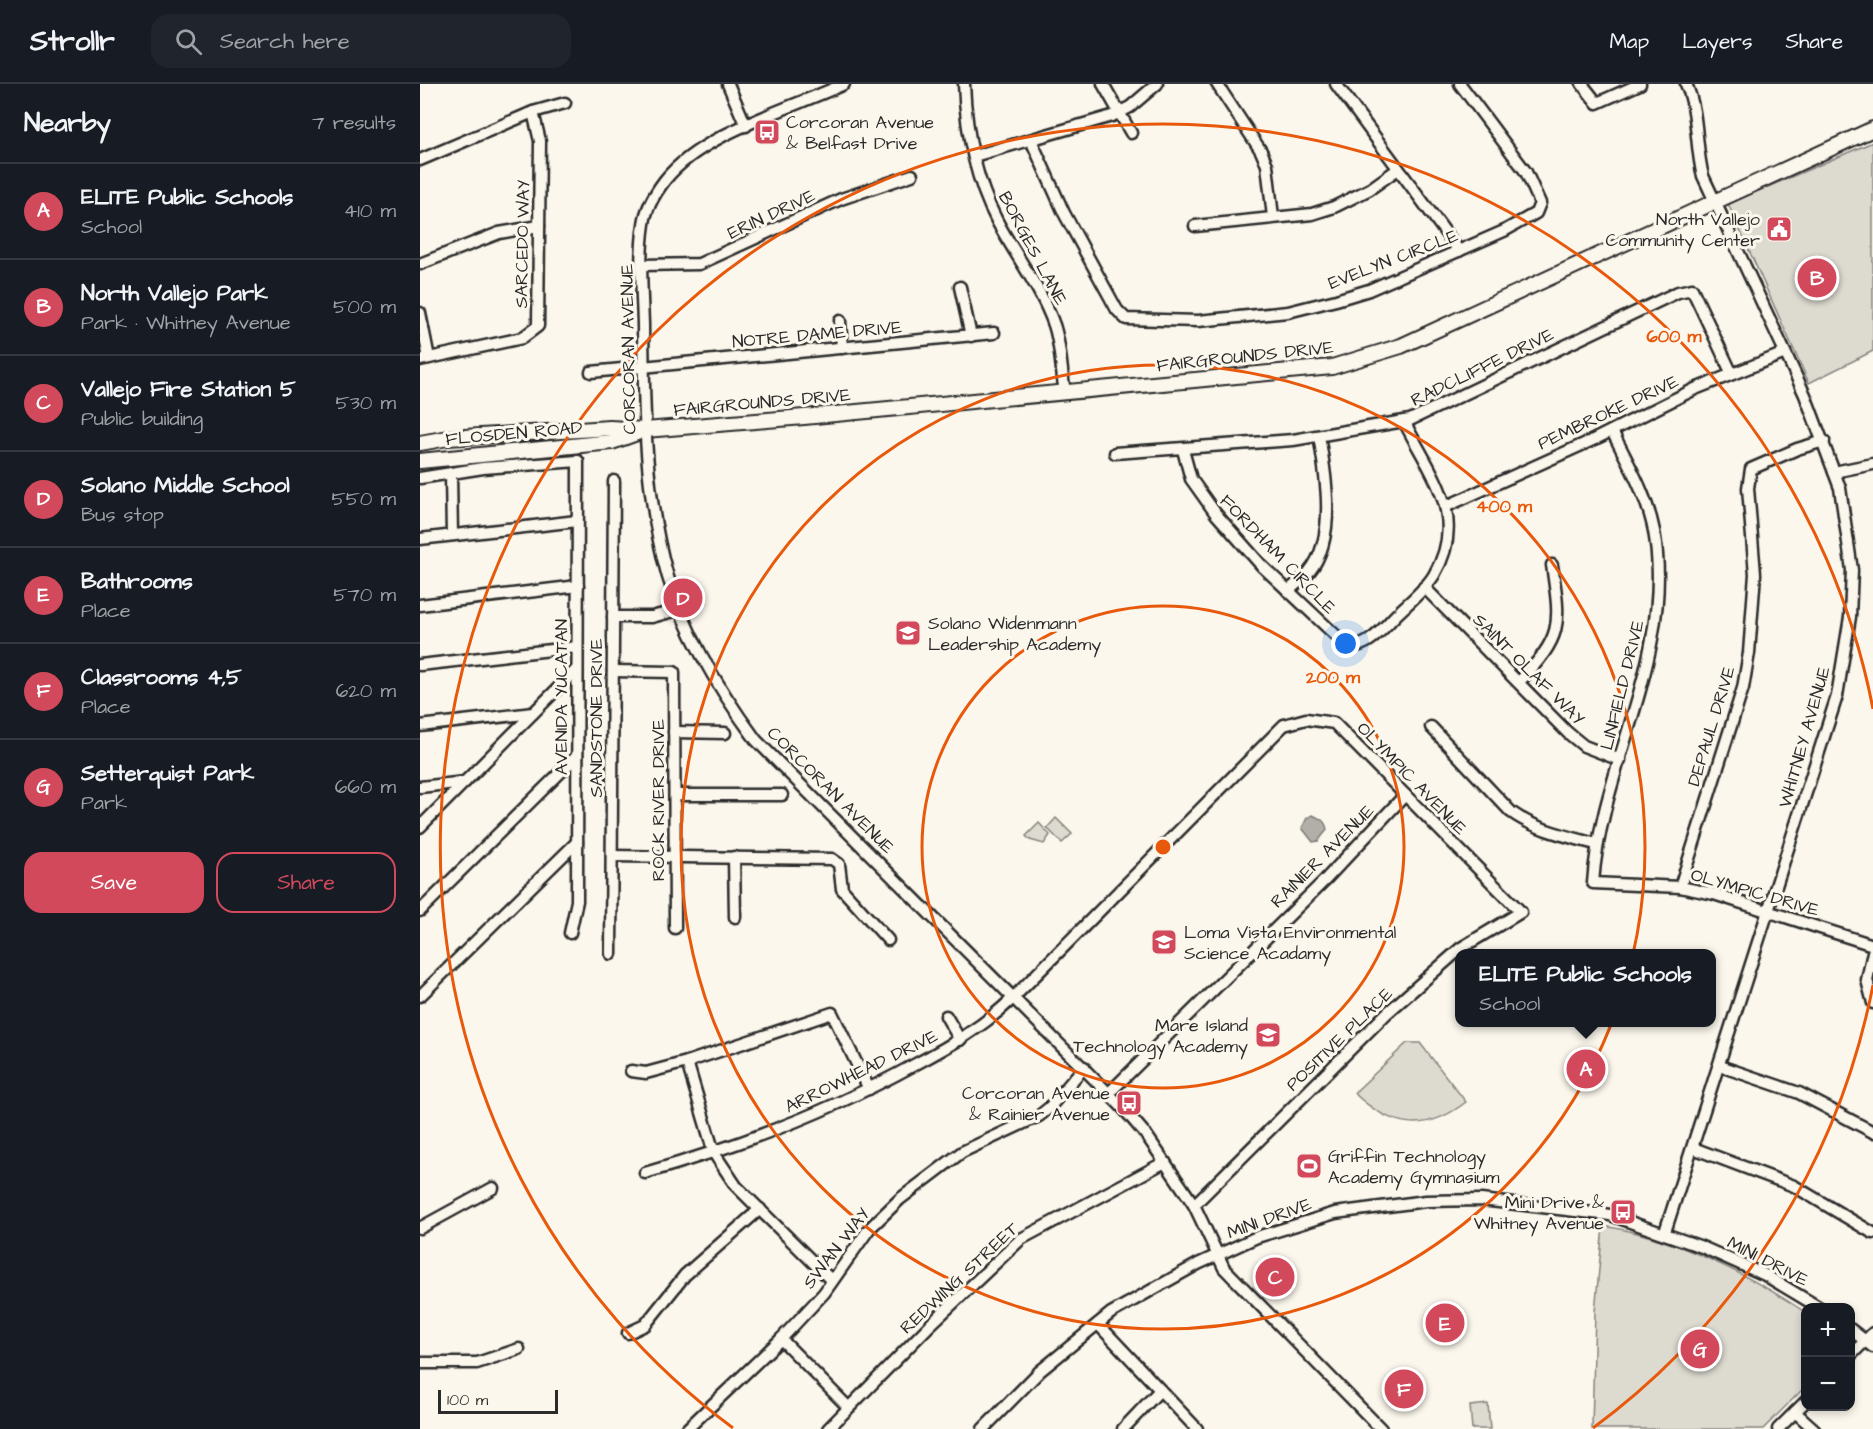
<!DOCTYPE html>
<html lang="en">
<head>
<meta charset="utf-8">
<style>
  :root { --surface:#171b24; --page:#20242c; --text:#f1f3f6; --muted:#9ea1a6; --line:#363941; --accent:#d1495b }
  body { margin:0; font-family:"Architects Daughter",sans-serif; background:var(--page); color:var(--text) }
  .controls { position:absolute; right:18px; bottom:18px; display:grid; overflow:hidden; border-radius:12px; box-shadow:0 3px 9px #0003 }
  .controls button { width:54px; height:54px; display:grid; place-items:center; padding:0; border:0; border-bottom:2px solid var(--line); background:var(--surface); color:var(--text); font:30px sans-serif }
  .scale { position:absolute; left:18px; bottom:15px; width:120px; box-sizing:border-box; padding-left:6px; border:3px solid #2b2b2b; border-top:0; font-size:16px; line-height:21px; white-space:nowrap; color:#2b2b2b; -webkit-text-stroke:4px #fbf7ec; paint-order:stroke }
  .you { position:absolute; left:926px; top:560px; width:21px; height:21px; margin:-15px; border:4px solid #fff; border-radius:50%; background:#1a73e8; box-shadow:0 0 0 9px #1a73e833 }
  .badge { display:grid; place-items:center; width:39px; height:39px; border-radius:50%; background:var(--accent); color:#fff; font-size:20px; font-weight:700 }
  .pin { position:absolute; translate:-50% -50%; border:3px solid #fff; box-shadow:0 2px 6px #0006 }
  .popup { position:absolute; left:1035px; top:865px; width:261px; height:78px; box-sizing:border-box; display:grid; place-content:center; border-radius:12px; background:var(--surface); filter:drop-shadow(0 2px 4px #0005); font-size:20px; white-space:nowrap; color:var(--muted) }
  .popup b { font-size:22px; color:var(--text) }
  .popup::after { content:''; position:absolute; left:50%; top:100%; margin-left:-12px; border:12px solid transparent; border-top-color:var(--surface) }
  .list { margin:0; padding:0; list-style:none }
  h2 { display:flex; justify-content:space-between; align-items:center; height:78px; margin:0; padding:0 24px; font-size:26px }
  h2 small { font-size:20px; font-weight:400; color:var(--muted) }
  .list li { display:grid; grid-template-columns:39px 1fr auto; gap:18px; align-items:center; box-sizing:border-box; height:96px; padding:0 24px; border-top:2px solid var(--line) }
  .list b { display:block; font-size:22px; white-space:nowrap }
  .list p { margin:0; font-size:20px; white-space:nowrap; color:var(--muted) }
  .list em { font-size:20px; font-style:normal; color:var(--muted) }
  .actions { display:flex; gap:12px; padding:18px 24px }
  .actions a { flex:1; padding:14px 0; border:2px solid var(--accent); border-radius:18px; text-align:center; font-size:21px; color:var(--accent) }
  .actions .main { background:var(--accent); color:#fff }
  .icon { flex:none; width:33px; height:33px; fill:none; stroke:currentColor; stroke-width:2; stroke-linecap:round; stroke-linejoin:round }
  .map { position:relative; flex:none; width:1453px; height:1345px; overflow:hidden }
  header { display:flex; align-items:center; gap:36px; box-sizing:border-box; height:84px; padding:0 30px; background:var(--surface); border-bottom:2px solid var(--line) }
  header strong { font-size:28px }
  nav { display:flex; gap:33px; margin-inline-start:auto; font-size:21px }
  .search { width:420px; height:54px; background:var(--page); display:flex; align-items:center; gap:15px; box-sizing:border-box; padding:0 21px; border-radius:18px; color:var(--muted); font-size:22px }
  main { display:flex }
  aside { flex:1; background:var(--surface) }
  .map>svg:first-child { display:block }
  .green { fill:#dddad0; stroke:#84827e; stroke-width:1.5 }
  .water { fill:#b1afa7; stroke:#7b7a75; stroke-width:1.5 }
  .lines { fill:none; stroke-linecap:round; stroke-linejoin:round }
  .minor-casing { stroke:#2b2b2b; stroke-width:15 }
  .major-casing { stroke:#2b2b2b; stroke-width:18 }
  .minor { stroke:#fbf7ec; stroke-width:10 }
  .major { stroke:#fbf7ec; stroke-width:14 }
  .ring { fill:none; stroke:#e8590c; stroke-width:3 }
  .labels { text-anchor:middle; stroke-width:6; stroke-linejoin:round; paint-order:stroke }
  .poi-label { font-size:18px; fill:#2b2b2b; stroke:#fbf7ec; text-anchor:start }
  .street-label { font-size:18px; fill:#2b2b2b; stroke:#fbf7ec }
  .centre { fill:#e8590c; stroke:#fbf7ec; stroke-width:3 }
  .ring-label { font-size:18px; text-anchor:middle; font-weight:bold; fill:#e8590c; stroke:#fbf7ec; stroke-width:6; stroke-linejoin:round; paint-order:stroke }
</style>
</head>
<body>
<header>
<strong>Strollr</strong>
<div class="search"><svg class="icon" aria-label="search" viewBox="0 0 24 24"><circle cx="10" cy="10" r="6"/><path d="M15 15l6 6"/></svg>Search here</div>
<nav><a>Map</a><a>Layers</a><a>Share</a></nav>
</header>
<main>
<aside>
<h2>Nearby<small>7 results</small></h2>
<ul class="list">
<li><span class="badge">A</span><div><b>ELITE Public Schools</b><p>School</p></div><em>410 m</em></li>
<li><span class="badge">B</span><div><b>North Vallejo Park</b><p>Park · Whitney Avenue</p></div><em>500 m</em></li>
<li><span class="badge">C</span><div><b>Vallejo Fire Station 5</b><p>Public building</p></div><em>530 m</em></li>
<li><span class="badge">D</span><div><b>Solano Middle School</b><p>Bus stop</p></div><em>550 m</em></li>
<li><span class="badge">E</span><div><b>Bathrooms</b><p>Place</p></div><em>570 m</em></li>
<li><span class="badge">F</span><div><b>Classrooms 4,5</b><p>Place</p></div><em>620 m</em></li>
<li><span class="badge">G</span><div><b>Setterquist Park</b><p>Park</p></div><em>660 m</em></li>
</ul>
<div class="actions"><a class="main">Save</a><a>Share</a></div>
</aside>
<div class="map">
<svg width="1453" height="1345" viewBox="0 0 1453 1345">
  <rect width="100%" height="100%" fill="#fbf7ec"/>
  <filter id="ink" filterUnits="userSpaceOnUse"><feTurbulence type="fractalNoise" baseFrequency=".0167" numOctaves="2"/><feDisplacementMap in="SourceGraphic" scale="12" xChannelSelector="R" yChannelSelector="G"/><feConvolveMatrix kernelMatrix="1 2 1 2 8 2 1 2 1" color-interpolation-filters="sRGB"/></filter>
  <g filter="url(#ink)">
    <g class="green">
      <path d="M1453 58V267L1389 299 1308 120Z"/>
      <path d="M636 734 652 750 642 759 627 744Z"/>
      <path d="M619 739 630 751 624 760 610 756 606 752Z"/>
      <path d="M987 959H1000L1046 1018C1005 1050 971 1044 934 1009Z"/>
      <path d="M1183 1142C1251 1152 1328 1190 1385 1228V1303L1343 1345H1172L1175 1228Z"/>
      <path d="M1068 1320 1070 1345H1052L1050 1322Z"/>
    </g>
    <path class="water" d="M892 731C900 734 906 737 907 746L898 757 893 758 882 744 887 734Z"/>
    <g class="lines">
      <g class="minor-casing">
        <g id="minor">
          <path d="M308 0 326 42"/>
          <path d="M424 0C370 25 282 49 245 96 235 109 226 124 224 140 219 173 222 208 223 240 224 324 224 411 248 493 266 552 300 607 336 656L703 1024 727 1052 774 1121 804 1184 961 1345"/>
          <path d="M544 0C546 47 555 95 577 137 595 171 621 204 634 241 641 261 641 287 645 308"/>
          <path d="M683 0 711 49"/>
          <path d="M797 0 841 67 847 81 853 133"/>
          <path d="M916 0 1039 167"/>
          <path d="M1162 0 1177 19 1220 0"/>
          <path d="M611 56 644 129 697 226 706 235 778 237 868 228 916 216 949 206 1084 147 1116 129 1120 119 1106 88 1040 0"/>
          <path d="M554 72 692 32 710 23 737 0"/>
          <path d="M0 76 113 28 145 19"/>
          <path d="M775 142 892 130 914 123 950 105 978 85"/>
          <path d="M0 180 79 149 119 142"/>
          <path d="M222 181 279 180 421 115 492 91"/>
          <path d="M540 203 551 252"/>
          <path d="M0 229 9 274"/>
          <path d="M420 237 422 264"/>
          <path d="M0 276 102 254 118 242 120 57 113 28"/>
          <path d="M171 288 574 249"/>
          <path d="M1192 347C1208 379 1227 411 1234 447 1256 570 1181 680 1173 799L1260 803 1294 810 1453 861"/>
          <path d="M763 366 771 395 796 430 842 482 927 562C947 566 963 544 976 531 988 519 1005 506 1014 491 1049 432 1010 390 984 337"/>
          <path d="M695 369 873 356 990 336 1258 208 1272 205 1312 290"/>
          <path d="M1414 388 1453 380"/>
          <path d="M31 390 32 451"/>
          <path d="M0 394 63 384 158 377 157 817 150 849"/>
          <path d="M1027 422 1175 355 1275 305 1365 269"/>
          <path d="M0 455 157 437"/>
          <path d="M1004 503 1148 649 1164 662 1200 676"/>
          <path d="M868 507C875 501 883 495 889 488 917 455 906 391 899 352"/>
          <path d="M0 521 158 502"/>
          <path d="M193 533H232L261 525"/>
          <path d="M0 581 157 563"/>
          <path d="M193 587 254 588 255 844"/>
          <path d="M1099 598C1143 552 1141 542 1132 481"/>
          <path d="M0 642 113 629"/>
          <path d="M1011 643 1091 728C1116 746 1146 752 1176 760"/>
          <path d="M254 648 305 649"/>
          <path d="M0 703 45 698"/>
          <path d="M255 711H362"/>
          <path d="M0 743 156 586"/>
          <path d="M192 772 412 775 419 780 422 805 468 856"/>
          <path d="M314 773 315 833"/>
          <path d="M1260 803 1323 604 1329 569 1335 490 1328 404 1331 385 1377 365 1404 357"/>
          <path d="M0 827 157 672"/>
          <path d="M1453 868 1447 896 1453 919"/>
          <path d="M191 870 194 397"/>
          <path d="M0 912 157 758"/>
          <path d="M526 932 540 956"/>
          <path d="M267 978 294 1069 316 1102 412 1197"/>
          <path d="M1300 982 1379 1009 1453 1048"/>
          <path d="M211 987 226 989 267 978 412 929 449 1005"/>
          <path d="M689 1009 905 796 985 711"/>
          <path d="M1273 1064 1374 1102 1453 1149"/>
          <path d="M225 1089C319 1062 409 1028 494 981 530 962 563 943 592 915L864 641 886 635 914 639 1101 828 1041 864 967 929 774 1121"/>
          <path d="M0 1144 73 1104"/>
          <path d="M1245 1148 1417 612 1430 533 1432 486 1420 404 1385 311 1283 92C1275 62 1279 29 1266 0"/>
          <path d="M678 1240 777 1345"/>
          <path d="M1430 1245 1453 1263"/>
          <path d="M208 1249 225 1241 265 1191 340 1125"/>
          <path d="M361 1255 428 1323"/>
          <path d="M1430 1272 1453 1249"/>
          <path d="M0 1279H57L99 1265"/>
          <path d="M1375 1328 1394 1345"/>
          <path d="M267 1345 361 1255 404 1209 449 1145 480 1115 542 1068 619 1032 629 1024 664 983"/>
          <path d="M408 1345 511 1240 601 1155 745 1078"/>
          <path d="M563 1345 620 1287 691 1229 778 1180 837 1153 915 1129 1006 1117 1061 1116 1190 1131 1282 1163 1345 1191 1400 1224"/>
          <path d="M703 1345 740 1306"/>
          <path d="M1358 1345 1386 1317"/>
        </g>
      </g>
      <g class="major-casing">
        <g id="major">
          <path d="M0 359 28 354 190 344 225 346 384 333 912 283 981 262 1453 45"/>
          <path d="M0 377 192 358 217 349"/>
        </g>
      </g>
      <use href="#minor" class="minor"/>
      <use href="#major" class="major"/>
    </g>
  </g>
  <g class="ring">
    <circle cx="743" cy="763" r="241"/>
    <circle cx="743" cy="763" r="482"/>
    <path d="M1453 901A723 723 0 0 1 1173 1344M313 1344A723 723 0 1 1 1453 625"/>
  </g>
  <defs>
    <g id="bus-square" transform="scale(1.35)"><rect x="-9" y="-9" width="18" height="18" rx="4" fill="#d1495b" stroke="#fbf7ec"/><path d="M-5-6H5V4H4V6H2V4H-2V6H-4V4H-5ZM-3.5-4V0h7V-4ZM-3.5 1.2v1.5H-2V1.2ZM2 1.2v1.5H3.5V1.2Z" fill="#fff"/></g>
    <g id="civic-square" transform="scale(1.35)"><rect x="-9" y="-9" width="18" height="18" rx="4" fill="#d1495b" stroke="#fbf7ec"/><path d="M-.6-6.5H3V-4.5H.6V-3L4-1V1h2V6H-6V1h2V-1L-.6-3ZM-1.2 2.5V6h2.4V2.5Z" fill="#fff"/></g>
    <g id="school-square" transform="scale(1.35)"><rect x="-9" y="-9" width="18" height="18" rx="4" fill="#d1495b" stroke="#fbf7ec"/><path d="M0-5L7-2L0 1L-7-2ZM-4 1L0 2.5L4 1V4Q0 6-4 4Z" fill="#fff"/></g>
    <g id="stadium-square" transform="scale(1.35)"><rect x="-9" y="-9" width="18" height="18" rx="4" fill="#d1495b" stroke="#fbf7ec"/><path d="M0-5a6.5 5 0 1 0 0 10a6.5 5 0 1 0 0-10ZM-3.5-1.8h7v3.6h-7Z" fill="#fff"/></g>
  </defs>
  <g fill-rule="evenodd">
    <use href="#bus-square" x="347" y="48"/>
    <use href="#civic-square" x="1359" y="145"/>
    <use href="#school-square" x="488" y="549"/>
    <use href="#school-square" x="744" y="858"/>
    <use href="#school-square" x="848" y="951"/>
    <use href="#bus-square" x="709" y="1019"/>
    <use href="#stadium-square" x="889" y="1082"/>
    <use href="#bus-square" x="1203" y="1128"/>
  </g>
  <g class="labels">
    <g class="poi-label">
      <text x="366" y="44">Corcoran Avenue<tspan x="366" dy="21">&amp; Belfast Drive</tspan></text>
      <text x="1340" y="141" text-anchor="end">North Vallejo<tspan x="1340" dy="21">Community Center</tspan></text>
      <text x="508" y="545">Solano Widenmann<tspan x="508" dy="21">Leadership Academy</tspan></text>
      <text x="764" y="854">Loma Vista Environmental<tspan x="764" dy="21">Science Acadamy</tspan></text>
      <text x="828" y="947" text-anchor="end">Mare Island<tspan x="828" dy="21">Technology Academy</tspan></text>
      <text x="690" y="1015" text-anchor="end">Corcoran Avenue<tspan x="690" dy="21">&amp; Rainier Avenue</tspan></text>
      <text x="908" y="1078">Griffin Technology<tspan x="908" dy="21">Academy Gymnasium</tspan></text>
      <text x="1184" y="1124" text-anchor="end">Mini Drive &amp;<tspan x="1184" dy="21">Whitney Avenue</tspan></text>
    </g>
    <g class="street-label">
      <text transform="translate(351 130) rotate(-25)" y="6">ERIN DRIVE</text>
      <text transform="translate(102 160) rotate(-89)" y="6">SARCEDO WAY</text>
      <text transform="translate(613 164) rotate(62)" y="6">BORGES LANE</text>
      <text transform="translate(973 175) rotate(-21)" y="6">EVELYN CIRCLE</text>
      <text transform="translate(397 250) rotate(-5)" y="6">NOTRE DAME DRIVE</text>
      <text transform="translate(208 265) rotate(-91)" y="6">CORCORAN AVENUE</text>
      <text transform="translate(825 272) rotate(-6)" y="6">FAIRGROUNDS DRIVE</text>
      <text transform="translate(1062 283) rotate(-26)" y="6">RADCLIFFE DRIVE</text>
      <text transform="translate(342 318) rotate(-5)" y="6">FAIRGROUNDS DRIVE</text>
      <text transform="translate(1188 328) rotate(-25)" y="6">PEMBROKE DRIVE</text>
      <text transform="translate(94 349) rotate(-5)" y="6">FLOSDEN ROAD</text>
      <text transform="translate(858 470) rotate(46)" y="6">FORDHAM CIRCLE</text>
      <text transform="translate(1109 585) rotate(45)" y="6">SAINT OLAF WAY</text>
      <text transform="translate(1202 601) rotate(-76)" y="6">LINFIELD DRIVE</text>
      <text transform="translate(141 613) rotate(-90)" y="6">AVENIDA YUCATAN</text>
      <text transform="translate(176 634) rotate(-90)" y="6">SANDSTONE DRIVE</text>
      <text transform="translate(1291 642) rotate(-73)" y="6">DEPAUL DRIVE</text>
      <text transform="translate(1384 653) rotate(-74)" y="6">WHITNEY AVENUE</text>
      <text transform="translate(992 694) rotate(46)" y="6">OLYMPIC AVENUE</text>
      <text transform="translate(411 706) rotate(45)" y="6">CORCORAN AVENUE</text>
      <text transform="translate(238 716) rotate(-90)" y="6">ROCK RIVER DRIVE</text>
      <text transform="translate(902 772) rotate(-45)" y="6">RAINIER AVENUE</text>
      <text transform="translate(1335 808) rotate(16)" y="6">OLYMPIC DRIVE</text>
      <text transform="translate(919 955) rotate(-44)" y="6">POSITIVE PLACE</text>
      <text transform="translate(441 987) rotate(-26)" y="6">ARROWHEAD DRIVE</text>
      <text transform="translate(849 1134) rotate(-20)" y="6">MINI DRIVE</text>
      <text transform="translate(416 1164) rotate(-52)" y="6">SWAN WAY</text>
      <text transform="translate(1348 1177) rotate(27)" y="6">MINI DRIVE</text>
      <text transform="translate(539 1194) rotate(-43)" y="6">REDWING STREET</text>
    </g>
  </g>
  <circle cx="743" cy="763" r="9" class="centre"/>
  <g class="ring-label">
    <text x="1254" y="258">600 m</text>
    <text x="1084" y="428">400 m</text>
    <text x="913" y="599">200 m</text>
  </g>
</svg>
<div class="controls">
<button>+</button>
<button>−</button>
</div>
<div class="scale">100 m</div>
<div class="you"></div>
<div class="pin badge" style="left:1166px;top:985px">A</div>
<div class="popup"><b>ELITE Public Schools</b>School</div>
<div class="pin badge" style="left:1397px;top:194px">B</div>
<div class="pin badge" style="left:855px;top:1193px">C</div>
<div class="pin badge" style="left:263px;top:514px">D</div>
<div class="pin badge" style="left:1025px;top:1239px">E</div>
<div class="pin badge" style="left:984px;top:1305px">F</div>
<div class="pin badge" style="left:1280px;top:1265px">G</div>
</div>
</main>
</body>
</html>
